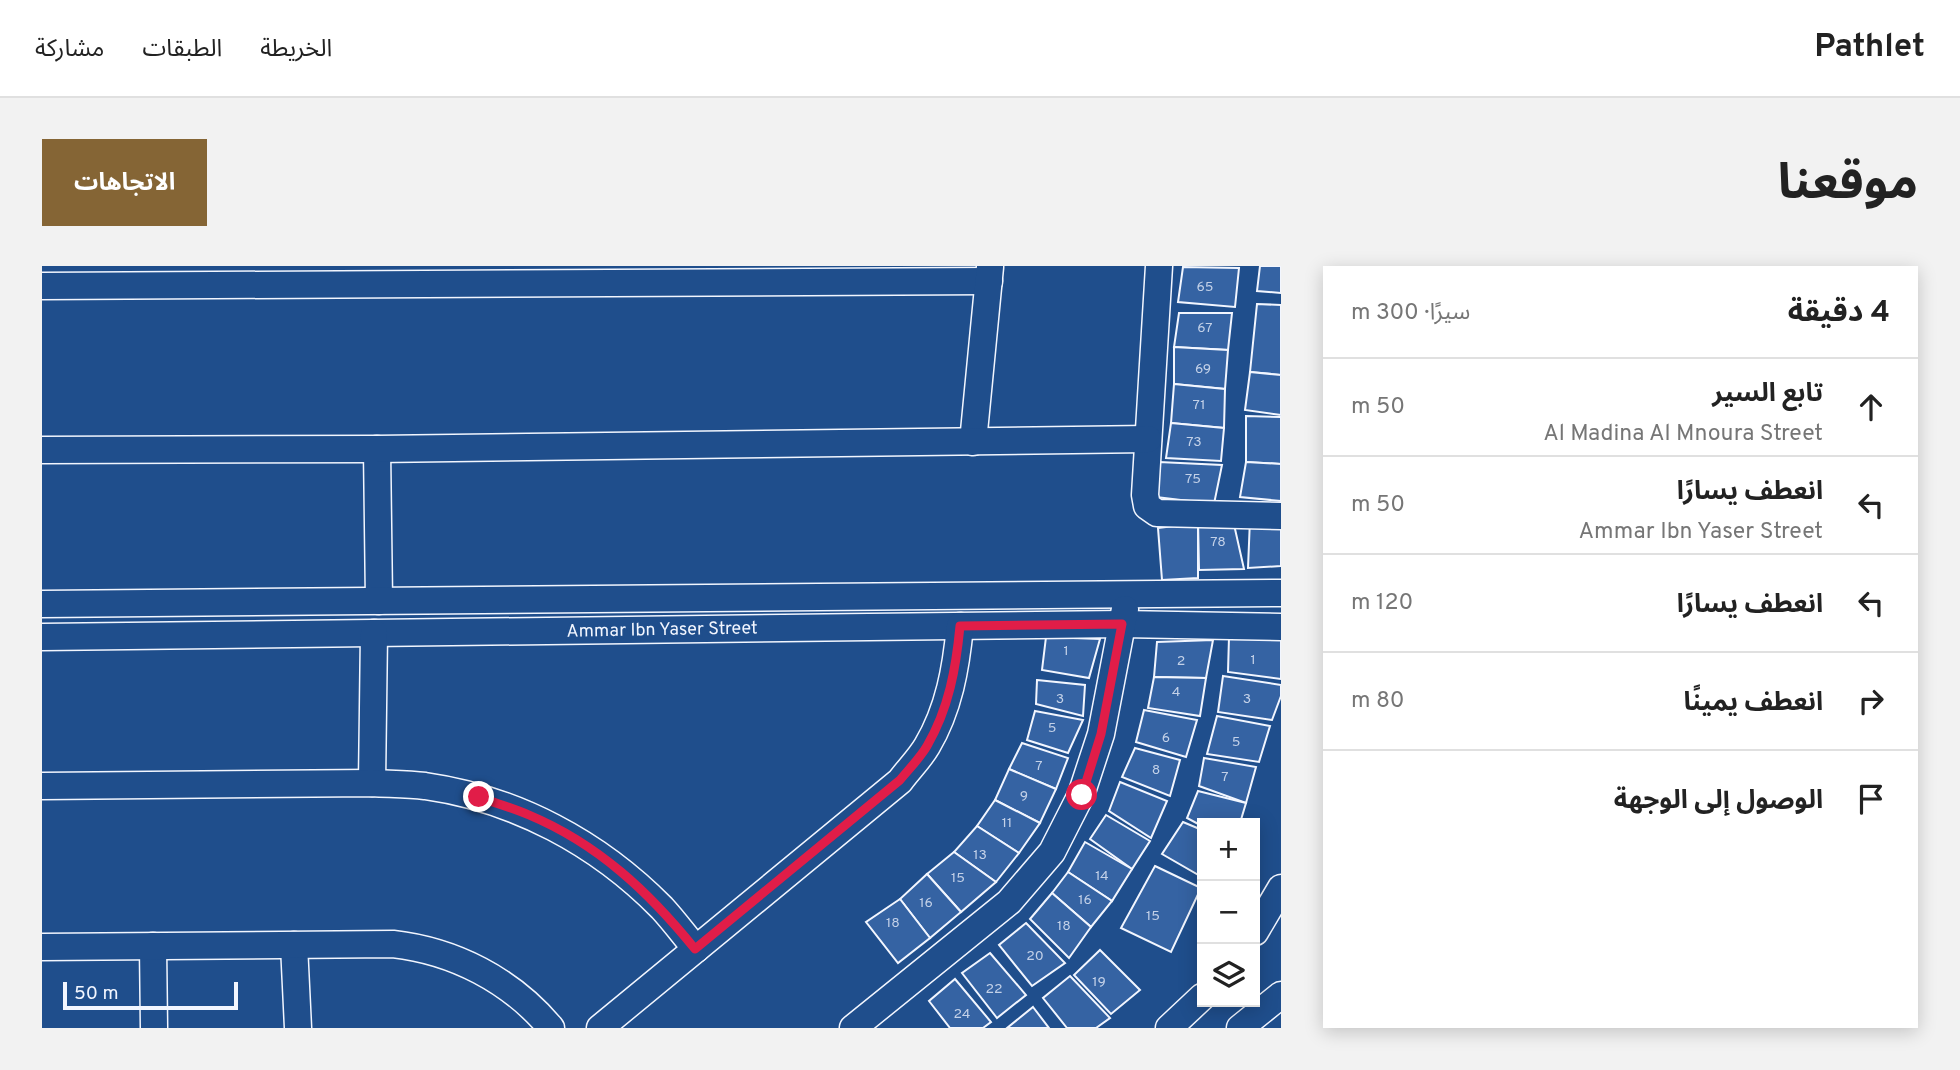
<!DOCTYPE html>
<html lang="ar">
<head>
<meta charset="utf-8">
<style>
  :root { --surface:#fff; --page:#f2f2f2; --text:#222; --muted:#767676; --line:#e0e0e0; --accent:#856535 }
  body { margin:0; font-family:Overpass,"Noto Sans Arabic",sans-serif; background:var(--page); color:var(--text); direction:rtl }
  .controls { position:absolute; right:21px; bottom:21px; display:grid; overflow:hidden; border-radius:0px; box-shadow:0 4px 18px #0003 }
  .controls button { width:63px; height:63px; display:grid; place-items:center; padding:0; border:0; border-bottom:2px solid var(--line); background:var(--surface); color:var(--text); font:35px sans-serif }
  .scale { position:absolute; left:21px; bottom:18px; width:175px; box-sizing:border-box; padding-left:7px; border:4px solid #f2f6ff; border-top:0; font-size:19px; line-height:24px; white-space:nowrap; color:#f2f6ff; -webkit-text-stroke:5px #1f4e8c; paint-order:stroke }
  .stop { position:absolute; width:21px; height:21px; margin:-16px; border:5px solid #e11d48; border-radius:50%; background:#fff }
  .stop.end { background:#e11d48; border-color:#fff; box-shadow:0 2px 7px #0008 }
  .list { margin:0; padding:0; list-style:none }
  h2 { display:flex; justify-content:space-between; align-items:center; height:91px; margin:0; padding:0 28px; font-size:30px }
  h2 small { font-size:23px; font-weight:400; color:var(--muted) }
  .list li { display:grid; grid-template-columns:46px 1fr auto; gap:21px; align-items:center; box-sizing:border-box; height:98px; padding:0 28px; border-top:2px solid var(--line) }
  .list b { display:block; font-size:26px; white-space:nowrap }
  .list p { margin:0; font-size:23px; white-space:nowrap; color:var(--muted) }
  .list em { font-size:23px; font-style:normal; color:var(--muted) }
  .icon { flex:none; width:38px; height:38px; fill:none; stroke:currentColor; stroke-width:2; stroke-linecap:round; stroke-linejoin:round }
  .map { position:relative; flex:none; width:1239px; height:762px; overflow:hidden; direction:ltr; border-radius:0px }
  header { display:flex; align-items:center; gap:42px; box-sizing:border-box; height:98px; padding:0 35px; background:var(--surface); border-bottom:2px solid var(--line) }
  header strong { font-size:33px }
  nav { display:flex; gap:38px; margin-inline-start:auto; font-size:24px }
  .intro { display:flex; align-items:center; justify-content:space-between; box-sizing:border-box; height:168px; padding:0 42px }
  h1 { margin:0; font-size:49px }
  .button { padding:18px 32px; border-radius:0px; background:var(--accent); color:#fff; font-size:24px; font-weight:700 }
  main { display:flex; gap:42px; padding:0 42px }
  aside { flex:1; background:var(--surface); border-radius:0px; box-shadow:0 4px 18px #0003 }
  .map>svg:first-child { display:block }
  .building { fill:#3563a3; stroke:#f2f6ff; stroke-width:2 }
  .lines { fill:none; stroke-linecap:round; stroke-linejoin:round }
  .minor-casing { stroke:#f2f6ff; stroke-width:29 }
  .minor { stroke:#1f4e8c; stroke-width:26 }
  .route { stroke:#e11d48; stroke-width:9 }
  .labels { text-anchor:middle; stroke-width:5; stroke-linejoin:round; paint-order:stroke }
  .number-label { font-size:14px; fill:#c3d1e8 }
  .street-label { font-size:18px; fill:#f2f6ff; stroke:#1f4e8c }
</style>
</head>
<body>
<header>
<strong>Pathlet</strong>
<nav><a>الخريطة</a><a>الطبقات</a><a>مشاركة</a></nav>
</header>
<div class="intro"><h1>موقعنا</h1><a class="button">الاتجاهات</a></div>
<main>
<aside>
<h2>4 دقيقة<small>سيرًا · 300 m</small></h2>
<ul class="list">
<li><svg class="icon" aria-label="ahead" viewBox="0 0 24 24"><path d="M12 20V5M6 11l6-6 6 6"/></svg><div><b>تابع السير</b><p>Al Madina Al Mnoura Street</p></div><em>50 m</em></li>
<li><svg class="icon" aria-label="left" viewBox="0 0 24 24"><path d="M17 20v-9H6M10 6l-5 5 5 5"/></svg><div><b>انعطف يسارًا</b><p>Ammar Ibn Yaser Street</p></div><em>50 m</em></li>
<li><svg class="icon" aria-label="left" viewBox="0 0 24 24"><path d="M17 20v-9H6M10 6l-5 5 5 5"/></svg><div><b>انعطف يسارًا</b></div><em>120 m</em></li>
<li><svg class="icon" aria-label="right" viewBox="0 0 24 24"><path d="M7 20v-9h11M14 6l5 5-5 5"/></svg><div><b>انعطف يمينًا</b></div><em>80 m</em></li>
<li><svg class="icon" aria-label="arrive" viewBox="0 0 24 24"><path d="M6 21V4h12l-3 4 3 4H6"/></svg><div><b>الوصول إلى الوجهة</b></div></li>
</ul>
</aside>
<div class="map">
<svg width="1239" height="762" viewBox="0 0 1239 762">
  <rect width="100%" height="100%" fill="#1f4e8c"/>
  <g class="building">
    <path d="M1218 0H1239V27L1215 25Z"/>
    <path d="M1141 1 1197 2 1193 41 1136 36Z"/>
    <path d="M1215 38 1239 39V109L1208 106Z"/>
    <path d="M1137 47H1190L1186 84 1132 81Z"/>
    <path d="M1132 81 1186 84 1183 123 1132 118Z"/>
    <path d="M1208 106 1239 109V149L1203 144Z"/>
    <path d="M1132 118 1183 123 1182 162 1129 157Z"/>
    <path d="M1204 150 1239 151V198L1204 196Z"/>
    <path d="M1129 157 1182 162 1179 195 1124 192Z"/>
    <path d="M1117 196 1180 199 1172 238 1114 231Z"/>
    <path d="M1204 196 1239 198V235L1198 231Z"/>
    <path d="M1208 253 1239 254V300L1206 302Z"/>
    <path d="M1156 254H1191L1202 303 1157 304Z"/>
    <path d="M1156 257V312L1120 314 1116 262Z"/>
    <path d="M1004 371 1058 373 1047 412 1000 404Z"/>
    <path d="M1187 371 1239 373V413L1186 406Z"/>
    <path d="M1171 374 1164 412 1112 411 1115 376Z"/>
    <path d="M1181 410 1239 419V430L1230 454 1176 446Z"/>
    <path d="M1112 411 1164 412 1158 450 1106 442Z"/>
    <path d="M995 414 1043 419 1041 450 994 438Z"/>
    <path d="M1102 444 1155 454 1144 491 1094 476Z"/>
    <path d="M993 445 1041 454 1026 487 985 474Z"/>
    <path d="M1175 450 1228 460 1217 496 1165 488Z"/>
    <path d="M980 477 1026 492 1014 523 967 503Z"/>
    <path d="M1093 482 1138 494 1128 530 1080 511Z"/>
    <path d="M1162 492 1214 501 1204 537 1157 520Z"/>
    <path d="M967 503 1014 523 998 557 953 534Z"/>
    <path d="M1078 516 1125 535 1109 572 1067 545Z"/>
    <path d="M1156 525 1204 537 1198 557H1160V560L1145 552Z"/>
    <path d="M953 534 998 557 977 587 935 560Z"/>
    <path d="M1064 549 1108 575 1090 603 1048 573Z"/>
    <path d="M1141 556 1160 564V611L1120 588Z"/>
    <path d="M935 560 977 587 954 616 912 586Z"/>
    <path d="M1043 576 1090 603 1070 635 1026 606Z"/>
    <path d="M912 586 954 616 919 646 885 608Z"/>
    <path d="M1113 600 1159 622 1129 686 1079 662Z"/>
    <path d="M1026 606 1070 635 1049 661 1010 627Z"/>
    <path d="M885 608 919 646 888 672 858 633Z"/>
    <path d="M1010 627 1049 661 1027 692 988 653Z"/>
    <path d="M858 633 888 672 856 697 824 656Z"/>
    <path d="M984 657 1023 697 990 720 957 679Z"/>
    <path d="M1058 684 1098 724 1069 748 1032 709Z"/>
    <path d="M948 687 984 729 955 752 920 707Z"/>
    <path d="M1028 710 1068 752 1054 762H1025L1001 732Z"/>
    <path d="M913 713 949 756 941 762H908L887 735Z"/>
    <path d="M991 741 1007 762H965Z"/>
  </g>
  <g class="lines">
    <g class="minor-casing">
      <g id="minor">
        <path d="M1117 0 1103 229 1105 240 1115 247 1239 250"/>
        <path d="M0 20 947 15"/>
        <path d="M931 176 948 1"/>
        <path d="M335 183 337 335"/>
        <path d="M0 184 335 183 1106 173"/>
        <path d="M0 338 1239 327"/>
        <path d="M0 371 1080 358 1239 361"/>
        <path d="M330 517 332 367"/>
        <path d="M0 520 330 517C347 518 366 518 383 520 474 533 556 577 620 642 632 655 643 670 654 683"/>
        <path d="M1213 666 1239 622"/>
        <path d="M252 679 256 762"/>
        <path d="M111 680 112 762"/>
        <path d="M0 681 351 678C412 685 469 714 509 762"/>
        <path d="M558 762 858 515C867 503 878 492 885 480 907 443 914 402 918 360"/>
        <path d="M811 762 967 636 1010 586 1039 529 1059 468 1083 343"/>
        <path d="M1127 762 1160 731"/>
        <path d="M1198 762 1239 729"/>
      </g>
    </g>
    <use href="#minor" class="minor"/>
  </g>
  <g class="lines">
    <path class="route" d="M437 531C453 537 471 542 487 549 556 578 607 626 653 683L858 514C867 503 878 492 885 480 907 442 914 402 918 360L1080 358 1059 468 1040 529"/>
  </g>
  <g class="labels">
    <g class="number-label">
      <text x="1163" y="25">65</text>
      <text x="1163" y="66">67</text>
      <text x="1161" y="107">69</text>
      <text x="1157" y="143">71</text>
      <text x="1152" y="180">73</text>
      <text x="1151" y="217">75</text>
      <text x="1176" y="280">78</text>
      <text x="1024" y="389">1</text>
      <text x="1211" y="398">1</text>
      <text x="1139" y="399">2</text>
      <text x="1134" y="430">4</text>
      <text x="1018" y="437">3</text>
      <text x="1205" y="437">3</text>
      <text x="1010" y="466">5</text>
      <text x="1124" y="476">6</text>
      <text x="1194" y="480">5</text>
      <text x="997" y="504">7</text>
      <text x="1114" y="508">8</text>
      <text x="1183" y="515">7</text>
      <text x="982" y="534">9</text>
      <text x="965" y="561">11</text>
      <text x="938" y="593">13</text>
      <text x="1060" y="614">14</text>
      <text x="916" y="616">15</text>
      <text x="1043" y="638">16</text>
      <text x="884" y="641">16</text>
      <text x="1111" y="654">15</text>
      <text x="851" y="661">18</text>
      <text x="1022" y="664">18</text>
      <text x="993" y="694">20</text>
      <text x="1057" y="720">19</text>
      <text x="952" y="727">22</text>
      <text x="920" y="752">24</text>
    </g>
    <g class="street-label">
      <text transform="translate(620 363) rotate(-1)" y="6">Ammar Ibn Yaser Street</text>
    </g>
  </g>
</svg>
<div class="controls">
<button>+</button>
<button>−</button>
<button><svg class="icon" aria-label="layers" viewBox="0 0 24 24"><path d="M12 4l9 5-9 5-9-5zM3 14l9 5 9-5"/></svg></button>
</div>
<div class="scale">50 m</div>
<div class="stop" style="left:1040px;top:529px"></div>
<div class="stop end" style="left:437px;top:531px"></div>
</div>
</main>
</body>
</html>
